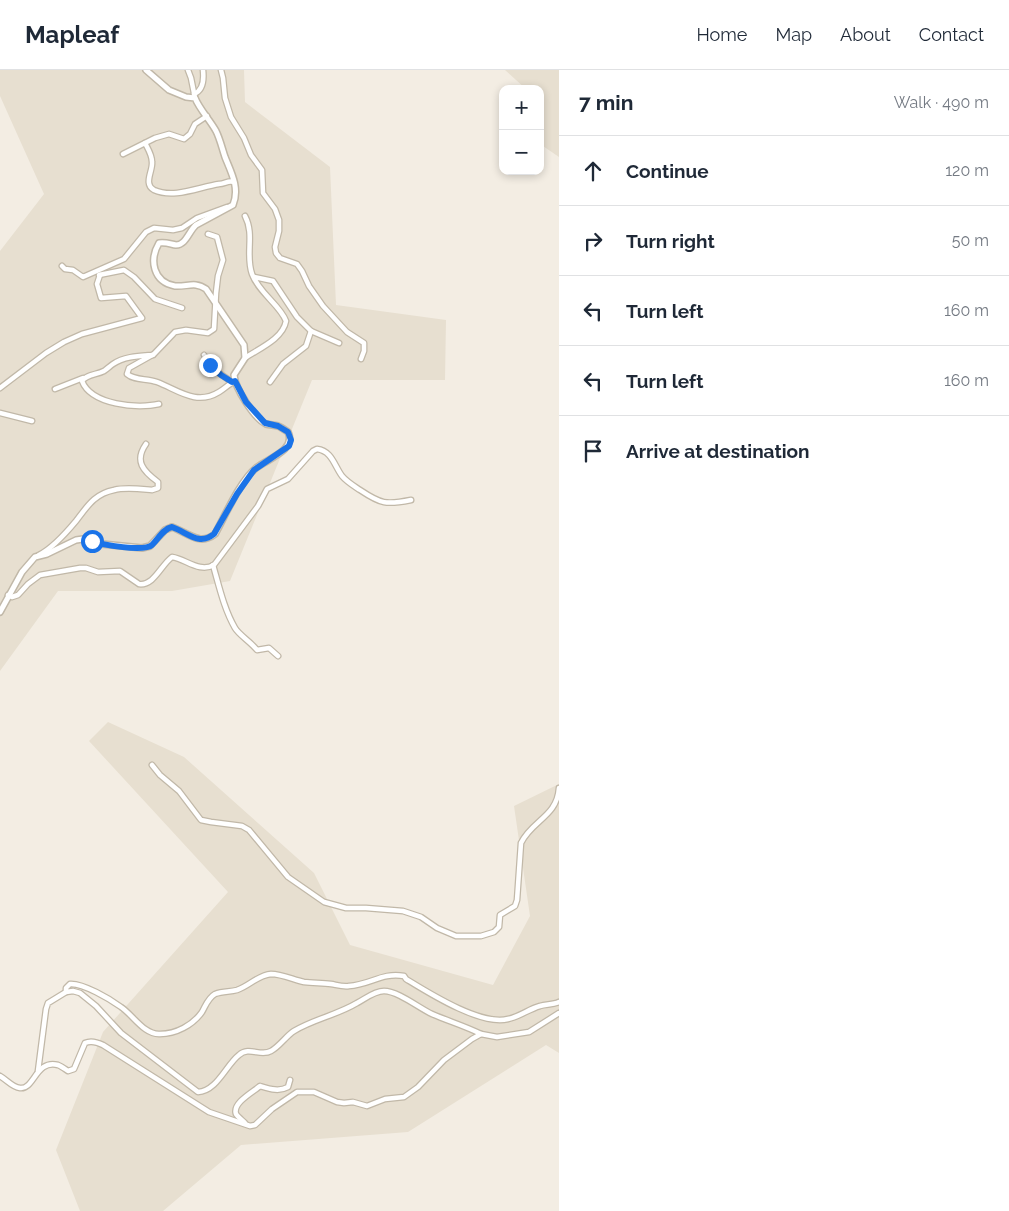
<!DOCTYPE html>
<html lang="en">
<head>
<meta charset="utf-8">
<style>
  :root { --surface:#fff; --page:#f2f2f3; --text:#1f2937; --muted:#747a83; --line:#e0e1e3 }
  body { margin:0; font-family:Raleway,sans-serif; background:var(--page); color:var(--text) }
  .controls { position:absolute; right:15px; top:15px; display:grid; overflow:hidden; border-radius:10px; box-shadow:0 2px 8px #0003 }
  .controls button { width:45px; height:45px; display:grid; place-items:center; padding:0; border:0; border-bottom:1px solid var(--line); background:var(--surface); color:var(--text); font:25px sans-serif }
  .stop { position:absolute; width:15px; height:15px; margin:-11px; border:4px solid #1a73e8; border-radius:50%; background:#fff }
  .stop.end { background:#1a73e8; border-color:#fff; box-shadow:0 1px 5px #0008 }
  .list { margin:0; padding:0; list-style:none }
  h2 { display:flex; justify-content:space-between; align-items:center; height:65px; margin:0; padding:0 20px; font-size:21px }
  h2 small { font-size:16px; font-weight:400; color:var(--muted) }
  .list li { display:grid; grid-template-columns:32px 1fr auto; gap:15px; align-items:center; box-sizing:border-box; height:70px; padding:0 20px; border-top:1px solid var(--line) }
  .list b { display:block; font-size:19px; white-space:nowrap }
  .list em { font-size:16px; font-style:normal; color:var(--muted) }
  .icon { flex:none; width:28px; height:28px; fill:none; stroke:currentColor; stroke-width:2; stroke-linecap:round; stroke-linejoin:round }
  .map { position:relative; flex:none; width:559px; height:1141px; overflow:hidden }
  header { display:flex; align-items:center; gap:30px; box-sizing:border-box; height:70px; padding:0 25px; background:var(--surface); border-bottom:1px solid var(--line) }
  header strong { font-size:24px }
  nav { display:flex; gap:28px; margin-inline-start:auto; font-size:18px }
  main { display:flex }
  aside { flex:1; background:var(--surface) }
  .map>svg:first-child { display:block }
  .residential { fill:#e7dfd0 }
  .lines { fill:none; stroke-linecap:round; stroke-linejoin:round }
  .minor-casing { stroke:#c1b8a8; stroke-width:7 }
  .tertiary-casing { stroke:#c1b8a8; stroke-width:8 }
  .minor { stroke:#fff; stroke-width:4.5 }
  .tertiary { stroke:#fff; stroke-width:5 }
  .route { stroke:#1a73e8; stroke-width:6 }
</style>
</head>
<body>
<header>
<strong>Mapleaf</strong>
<nav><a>Home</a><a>Map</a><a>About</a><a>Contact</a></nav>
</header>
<main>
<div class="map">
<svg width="559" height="1141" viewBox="0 0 559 1141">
  <rect width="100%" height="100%" fill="#f3ede3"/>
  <g class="residential">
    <path d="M0 0H244L245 32 330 97 336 235 446 250 445 310H312L230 511 172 521H58L0 601V181L44 124 0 26Z"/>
    <path d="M505 0H559V87L540 74V19H526Z"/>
    <path d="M108 652 184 687 314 803 350 875 493 915 530 846 514 736 559 714V983L546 975 408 1062 241 1075 163 1141H80L56 1080 103 962 228 822 89 671Z"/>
  </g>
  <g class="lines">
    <g class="minor-casing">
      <g id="minor">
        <path d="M188 0 191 8 195 28"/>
        <path d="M221 0 223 8 225 28 231 47 244 68 251 85 262 100 263 123 275 139 279 150V161L275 177 276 183 280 188 297 194 302 201 309 216 323 236 347 262 364 273V281L361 289"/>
        <path d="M194 24C204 20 204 9 203 0"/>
        <path d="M145 73C148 79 152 85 152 92 153 101 143 114 154 120 174 129 199 117 219 114 225 114 228 110 234 112"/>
        <path d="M123 84 155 68 169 64 184 69 190 64 195 54 207 46"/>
        <path d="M208 164 217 167 223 190 218 206 216 223 214 259 208 263 186 260 175 262 154 284 129 298 127 304C135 311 147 308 157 312 178 320 196 336 219 322 224 319 229 314 235 311"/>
        <path d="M62 196 65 199 73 200 83 207 124 189 146 162 154 158 173 160 182 158 197 148 227 137"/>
        <path d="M99 205 124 200 134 207 155 229 182 238"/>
        <path d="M254 207 273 211 297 247 311 261 339 273"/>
        <path d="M153 285C140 286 125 286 113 294 110 296 107 299 104 301 96 305 87 304 82 311 91 335 138 339 159 334"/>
        <path d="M204 285 216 301 232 312"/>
        <path d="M245 288C258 279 283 269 286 251 280 235 259 223 252 204 245 184 255 165 245 146"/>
        <path d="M270 312 283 294 306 276 311 261"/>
        <path d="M0 318 46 283 64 272 82 264 142 248 126 226 101 228 97 214 100 205"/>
        <path d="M55 319 83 308"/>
        <path d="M0 343 32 351"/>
        <path d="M39 485C53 478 66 463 76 451 87 437 94 424 114 420 126 417 140 419 152 420L158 418V412C143 401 134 391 146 374"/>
        <path d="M213 495C219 516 224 539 235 558 239 565 251 572 257 580L269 578 278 586"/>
        <path d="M8 525 12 527 18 525 28 514 40 505 80 498H86L98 502 120 501 139 514C154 516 161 495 172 487 186 489 199 503 214 495L258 436 267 419 288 409 313 381 317 379C332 381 334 395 342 406 347 412 354 416 360 420 381 434 386 435 411 430"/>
        <path d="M152 695 160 705 179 721 201 750 211 752 242 756 249 760 288 807 324 832 346 838H366L403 841 421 847 437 858 456 866H481L494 862 499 857 500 845 515 836 517 830 521 773C532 750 557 747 559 718"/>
        <path d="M66 922V918L70 914C83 913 110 929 121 937 133 945 144 965 160 964 176 964 193 955 202 942 206 935 208 928 215 924 223 921 230 922 237 920 249 916 258 905 271 904 282 904 294 910 304 912 313 913 322 913 331 914 337 915 343 917 349 916 370 915 382 902 404 906L406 909C429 923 481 956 508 949 519 947 529 939 540 936 546 934 553 935 559 932"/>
        <path d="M38 1001 46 939 48 933 66 922 73 921 80 923 96 936 121 963 198 1022C217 1021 226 995 239 985 249 976 261 987 271 981 280 976 286 966 294 961 314 949 337 945 357 933 365 929 374 921 384 921 398 921 419 938 432 944 448 951 465 956 481 964"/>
        <path d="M0 1006C7 1010 12 1017 20 1018 34 1020 36 989 58 995 61 996 65 999 68 1001L74 999 85 973C91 970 97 972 103 975L209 1042 250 1056 255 1055 272 1039 297 1022H314L337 1032 344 1033 353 1032 367 1036 385 1029 404 1027 418 1017 444 990 472 969 481 964 497 967 529 962 559 943"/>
        <path d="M245 1053C242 1050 238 1047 236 1044 232 1033 253 1022 260 1016 270 1019 279 1022 288 1017L290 1010"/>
      </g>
    </g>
    <g class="tertiary-casing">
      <path id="tertiary" d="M0 542 22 502 35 487 47 484 76 470 83 469 102 474 142 478 150 476 165 460 172 457C188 463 200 476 215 464 225 446 240 411 256 398 267 389 297 380 288 362 285 360 281 357 278 356 274 355 270 355 266 354 254 348 235 318 234 305L245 288 244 275 206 219C195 211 187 217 175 216 153 212 149 190 159 173 166 172 170 174 176 175 186 175 189 161 196 155L233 135C240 118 231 102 225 87 222 78 220 69 216 61 210 50 200 40 195 28L186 27 169 20 146 0"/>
    </g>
    <use href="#minor" class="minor"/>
    <use href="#tertiary" class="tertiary"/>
  </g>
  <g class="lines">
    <path class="route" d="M92 471C102 475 144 482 152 475 159 468 163 459 172 457 188 463 199 476 214 464L237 424 254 400 289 376 291 370 288 362 278 356 265 353 246 332 235 311 232 312 221 305 210 295"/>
  </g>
</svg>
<div class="controls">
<button>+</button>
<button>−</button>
</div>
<div class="stop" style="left:92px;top:471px"></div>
<div class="stop end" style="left:210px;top:295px"></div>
</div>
<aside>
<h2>7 min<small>Walk · 490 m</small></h2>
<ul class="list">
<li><svg class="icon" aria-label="ahead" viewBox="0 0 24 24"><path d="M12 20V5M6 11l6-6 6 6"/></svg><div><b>Continue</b></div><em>120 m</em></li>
<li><svg class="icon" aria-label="right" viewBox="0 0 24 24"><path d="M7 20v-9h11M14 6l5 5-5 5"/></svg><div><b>Turn right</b></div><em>50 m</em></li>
<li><svg class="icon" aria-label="left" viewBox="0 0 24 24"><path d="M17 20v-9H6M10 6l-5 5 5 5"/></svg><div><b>Turn left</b></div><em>160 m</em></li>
<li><svg class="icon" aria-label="left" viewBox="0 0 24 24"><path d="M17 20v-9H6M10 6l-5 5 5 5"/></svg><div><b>Turn left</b></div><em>160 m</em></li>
<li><svg class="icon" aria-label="arrive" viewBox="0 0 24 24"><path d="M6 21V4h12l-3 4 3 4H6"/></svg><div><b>Arrive at destination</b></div></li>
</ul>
</aside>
</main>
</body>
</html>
